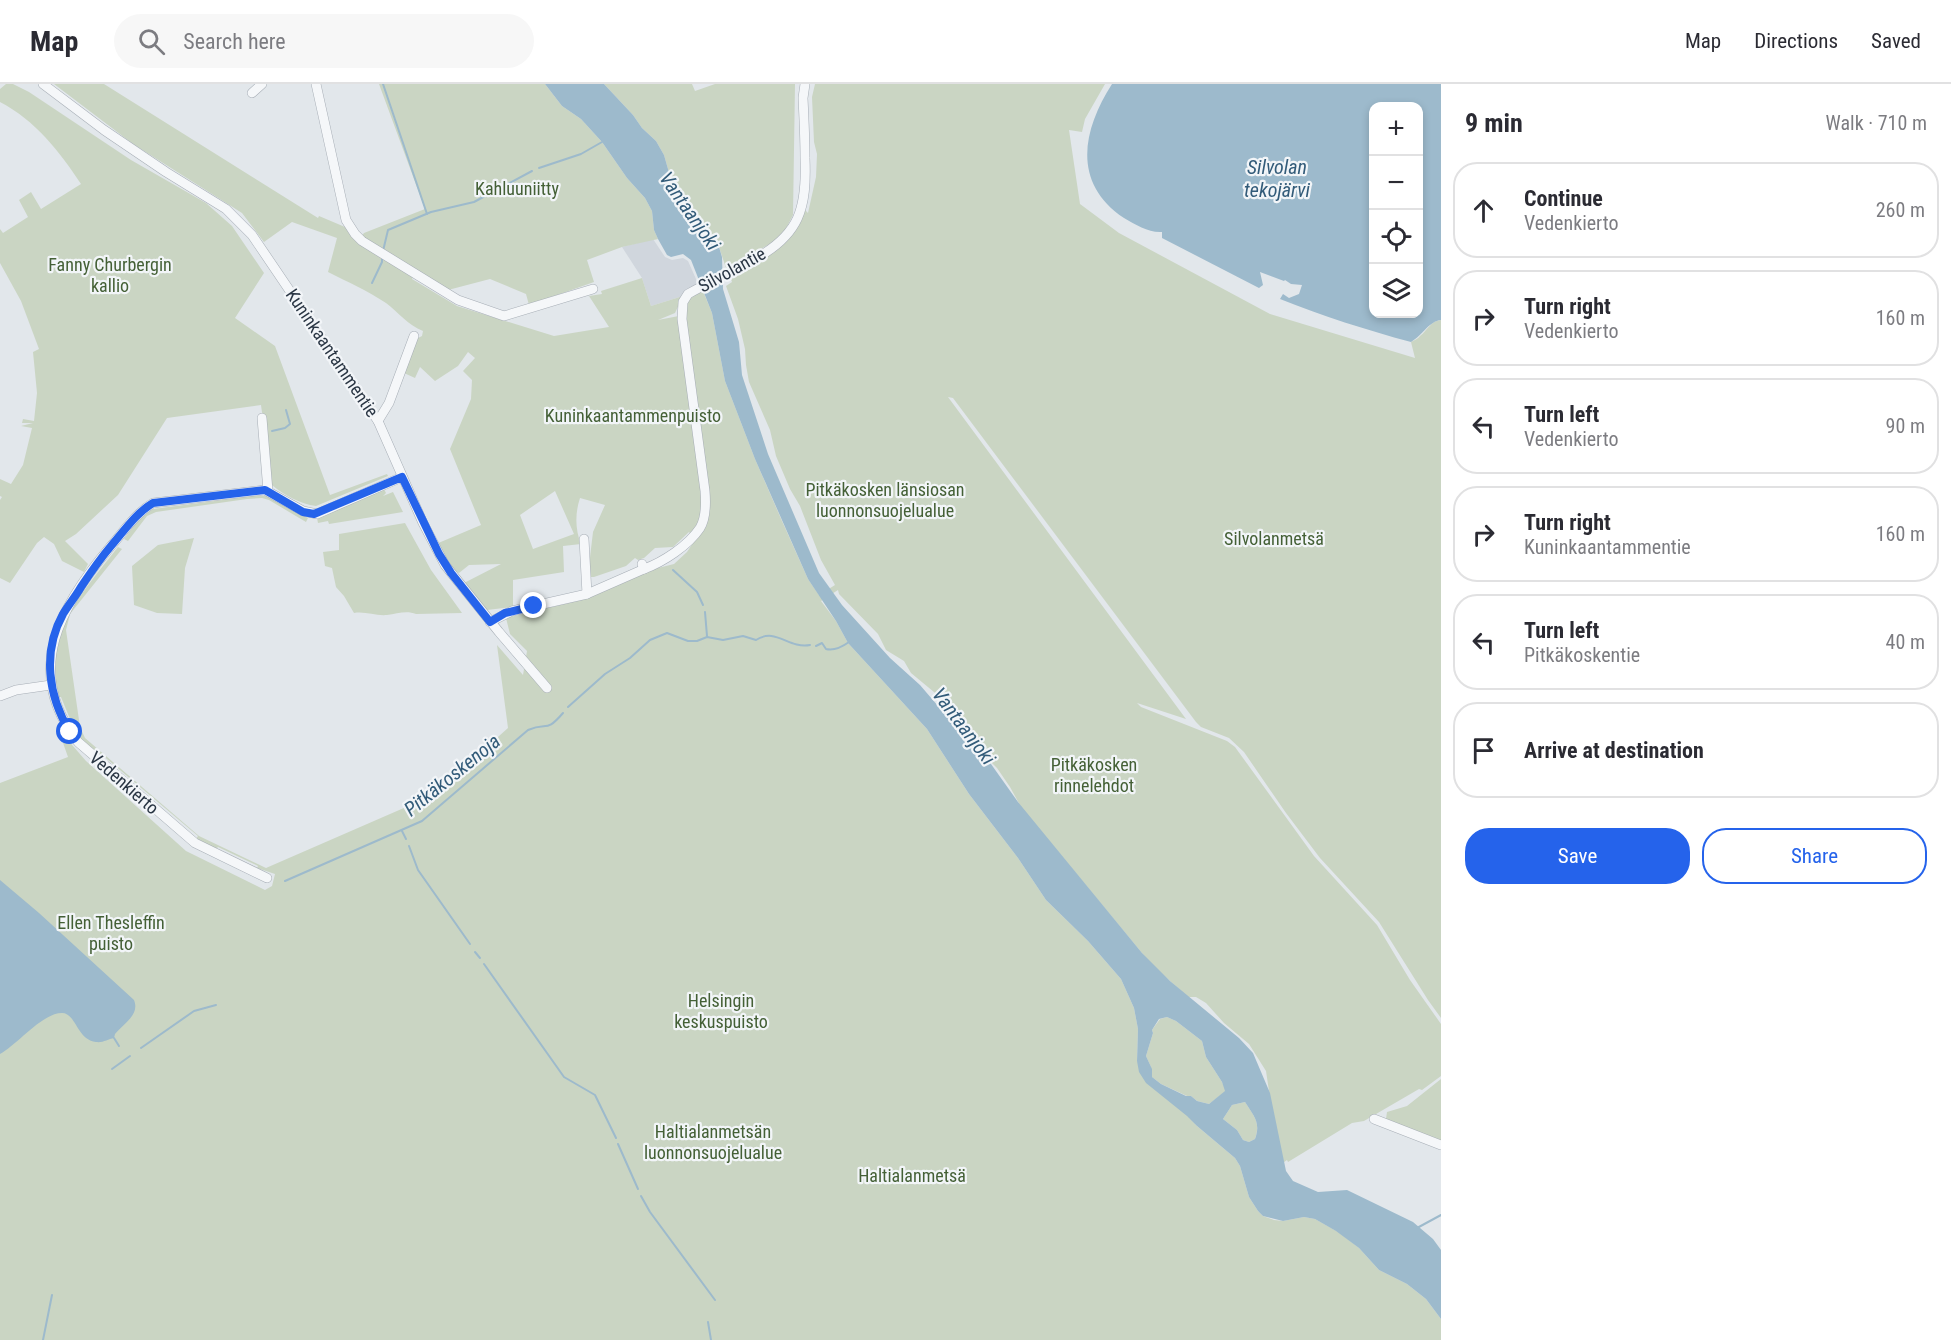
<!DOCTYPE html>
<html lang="en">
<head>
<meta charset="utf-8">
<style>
  :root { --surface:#fff; --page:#f7f7f7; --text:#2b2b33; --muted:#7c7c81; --line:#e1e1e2; --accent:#2563eb }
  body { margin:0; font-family:"Roboto Condensed",sans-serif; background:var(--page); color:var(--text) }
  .controls { position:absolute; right:18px; top:18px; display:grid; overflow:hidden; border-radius:12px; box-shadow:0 3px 9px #0003 }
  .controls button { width:54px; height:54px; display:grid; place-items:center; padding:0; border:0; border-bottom:2px solid var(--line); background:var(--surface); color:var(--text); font:30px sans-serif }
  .stop { position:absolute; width:18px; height:18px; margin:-14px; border:4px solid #2563eb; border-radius:50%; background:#fff }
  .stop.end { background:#2563eb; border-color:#fff; box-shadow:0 2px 6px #0008 }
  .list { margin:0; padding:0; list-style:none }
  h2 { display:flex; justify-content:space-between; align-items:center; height:78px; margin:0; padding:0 24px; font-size:26px }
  h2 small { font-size:20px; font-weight:400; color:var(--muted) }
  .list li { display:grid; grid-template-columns:39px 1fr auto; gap:18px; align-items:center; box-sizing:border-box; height:96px; margin:0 12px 12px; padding:0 12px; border:2px solid var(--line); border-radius:24px }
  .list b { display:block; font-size:22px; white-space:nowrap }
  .list p { margin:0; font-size:20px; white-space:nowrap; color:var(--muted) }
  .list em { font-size:20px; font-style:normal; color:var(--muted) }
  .actions { display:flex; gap:12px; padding:18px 24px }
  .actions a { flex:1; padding:14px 0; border:2px solid var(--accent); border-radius:24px; text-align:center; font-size:21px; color:var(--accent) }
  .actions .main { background:var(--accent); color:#fff }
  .icon { flex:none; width:33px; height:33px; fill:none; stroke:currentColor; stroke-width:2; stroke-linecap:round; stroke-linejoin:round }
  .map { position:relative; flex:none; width:1441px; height:1256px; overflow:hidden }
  header { display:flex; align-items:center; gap:36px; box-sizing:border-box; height:84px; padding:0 30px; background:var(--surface); border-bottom:2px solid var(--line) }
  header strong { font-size:28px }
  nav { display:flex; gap:33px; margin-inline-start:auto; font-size:21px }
  .search { width:420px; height:54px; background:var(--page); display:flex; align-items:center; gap:15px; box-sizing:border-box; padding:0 21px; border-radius:33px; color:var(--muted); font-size:22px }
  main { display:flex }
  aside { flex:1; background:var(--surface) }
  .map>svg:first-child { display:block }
  .built { fill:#d0d6dd }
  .green { fill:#cad5c3; fill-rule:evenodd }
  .water { fill:#9dbacc; fill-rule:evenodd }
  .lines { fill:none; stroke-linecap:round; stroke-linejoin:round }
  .stream { stroke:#9dbacc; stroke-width:2 }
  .minor-casing { stroke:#a7aeb6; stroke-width:10 }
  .minor { stroke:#f5f7f9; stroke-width:9 }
  .route { stroke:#2563eb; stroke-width:8 }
  .labels { text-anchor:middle; stroke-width:4.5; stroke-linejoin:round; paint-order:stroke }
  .park-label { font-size:18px; fill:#446036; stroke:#f2f5f8 }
  .street-label { font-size:18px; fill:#2a3644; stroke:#f2f5f8 }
  .water-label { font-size:20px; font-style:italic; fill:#325b79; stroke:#f2f5f8 }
</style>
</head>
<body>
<header>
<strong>Map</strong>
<div class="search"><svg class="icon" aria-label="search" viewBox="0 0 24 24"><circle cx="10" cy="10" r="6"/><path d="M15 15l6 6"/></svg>Search here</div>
<nav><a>Map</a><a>Directions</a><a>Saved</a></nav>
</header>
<main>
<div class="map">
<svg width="1441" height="1256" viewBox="0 0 1441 1256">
  <rect width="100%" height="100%" fill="#e2e7eb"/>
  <path class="built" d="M653 155 665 173 672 176 683 174 688 177 696 195V202L683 212 651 222 642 194 622 163Z"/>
  <g class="green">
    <path d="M6 0H13L29 8 131 76 206 119 232 142 264 189 235 234 275 262 330 411 387 390 388 392 316 422C300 420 284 411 272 401L261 321 167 334 118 411 76 450 65 457 88 480 84 488 62 477 54 460 44 453 37 459 10 499 0 494V416L2 413 0 412V395L11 400 23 381 32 344 21 342 33 339H22L23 335 34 337 37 309 33 268 39 265 21 217 0 179V145L3 149 28 133 19 116 31 108 41 125 81 100C60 68 35 36 0 18V5Z"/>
    <path d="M54 0H104L318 134 319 132 345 143 413 193 412 195 457 222 554 252 609 243 589 212 602 210 601 207 642 194 651 222 683 212 675 229 658 236 684 231C687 212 687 214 703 207L712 229 725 297 755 375 782 437 808 495 819 511 835 501 821 476 800 422 790 405 776 372 770 346 749 298 746 281 745 265 738 235 726 202 732 198 731 195 760 180 758 177C782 162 796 153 804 125L808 129 816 93 817 70 814 58 812 13 815 0H1105L1085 35 1082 48 1069 46 1080 120 1119 149 1270 230 1415 274 1411 258C1414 256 1418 255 1420 252 1428 246 1430 237 1441 236V934L1428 916 1379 838 1320 774 1286 729 1244 668 1229 654 1201 643 1196 638 953 314 948 313 1186 635 1137 619 1141 623 1227 657 1235 663 1314 772 1377 841 1410 896 1441 940V992L1422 1006 1419 1005 1364 1037 1352 1039 1288 1078 1287 1076 1280 1081 1266 987 1249 960 1224 939 1206 919 1196 913H1188L1151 880 1021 723 1010 703 997 684 978 665 940 613 911 589 904 577 886 566 878 550 839 510 838 506 821 517 836 537 848 559 927 645 969 710 1018 774 1046 816 1088 857 1121 895 1134 924 1138 945 1137 977 1197 1042 1235 1074 1240 1082 1249 1113 1258 1127 1263 1132 1274 1136 1283 1137 1304 1133 1315 1135 1340 1149 1359 1164 1379 1186 1407 1200 1426 1215 1441 1235V1256H0V699L68 673 62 656 66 654 86 677 186 767 265 806 272 802 275 790 257 784 258 782 218 763 216 765 196 755 198 752 101 670 98 672 79 654 81 652 70 635 61 613H59C41 551 83 508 118 463L122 465 70 530 66 546 80 643 85 654 199 752 266 784 413 720 462 685 508 644 497 561 523 591 527 567 510 550 506 534 585 515 654 485 674 480 687 468 695 456 689 448 673 463 655 464 644 474 638 476 635 474 626 482 594 493H589L588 490 593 448 605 421 580 414C575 429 575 445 581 460L563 462 564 488 513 496V523L487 526 464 499 501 480 469 481 459 489 454 486 436 460 481 441 450 365 471 315 472 296 463 287 475 274 468 268 458 282 435 297 420 283 415 294 404 289 418 254 422 252 423 247C408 241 399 229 386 219 368 207 348 198 328 188L337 154 292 138 264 158 242 129 133 60ZM555 407 574 450 533 465 520 431Z"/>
    <path d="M379 0H545L562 22 581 35 602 58 627 94 645 114 652 127 654 146 658 155 622 163 587 176 594 198 529 221 526 210 490 195 448 206 361 153 364 149 425 125Z"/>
    <path d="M604 0H692L695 7 715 0H795L793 131 781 154 726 184 719 163 674 106 664 71 656 57 642 44 633 31Z"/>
    <path d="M384 405 386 409 383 412 393 408 403 428 329 440 328 437 318 439 317 434Z"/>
    <path d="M253 412H267L308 434 306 438 269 416 262 414 247 415 156 428 147 432 128 457 124 455 142 432 153 425Z"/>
    <path d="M405 439 431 486 462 529 416 530C406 526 397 530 387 531 375 532 365 527 354 529L344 512 336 503 332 484 325 482 323 468 339 466V450Z"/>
    <path d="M194 454 185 484 182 530 157 529 134 521 132 482 158 461Z"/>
    <path d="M1167 933 1176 937 1202 957 1206 973 1222 998 1226 1007 1209 1020 1197 1017 1191 1012H1187L1161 1000 1152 993 1151 983 1146 972 1153 949 1152 946 1160 935Z"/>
    <path d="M1441 995V1057L1390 1038 1386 1035 1387 1028 1407 1022Z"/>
    <path d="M1245 1018C1254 1032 1261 1039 1255 1055L1249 1058 1243 1056 1237 1046 1223 1035 1232 1021Z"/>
  </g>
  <g class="water">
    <path d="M545 0H604L633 31 642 44 656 57 664 71 674 106 719 163 722 173 723 205 739 258 742 291 768 370 819 489 842 521 890 574 920 601 938 622 959 635 1018 718 1142 869 1170 897 1239 954 1253 969 1270 1009 1286 1087 1293 1097 1318 1108 1347 1106 1413 1138 1433 1155 1441 1166V1235L1426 1215 1407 1200 1379 1186 1359 1164 1336 1147 1315 1135 1304 1133 1283 1137 1263 1132 1258 1127 1249 1113 1240 1082 1235 1074 1197 1042 1187 1032 1146 999 1139 988 1137 977 1138 945 1134 924 1121 895 1088 857 1046 816 1018 774 969 710 927 645 848 559 836 537 808 495 755 375 725 297 712 229 691 176 683 170 671 173 667 171 658 155 654 146 652 127 645 114 627 94 602 58 581 35 562 22ZM1167 933 1176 937 1202 957 1206 973 1222 998 1225 1007 1209 1020 1197 1017 1191 1012H1186L1161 1000 1152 993V985L1146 972 1153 949 1152 946 1159 935ZM1245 1018C1254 1032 1261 1039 1255 1055L1249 1058 1243 1056 1237 1046 1223 1035 1232 1021Z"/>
    <path d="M1112 0H1441V236C1429 237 1423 251 1411 258 1366 246 1323 232 1280 215L1283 210 1289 214 1299 210 1302 201 1291 200 1285 196 1284 197 1260 188 1263 201 1259 204 1162 154V148C1149 149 1136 141 1124 134 1072 99 1082 47 1112 0ZM1374 22H1418V230H1374Z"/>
    <path d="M0 796 39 829 134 916C140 931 124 939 115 950L114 954C108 955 103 959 96 958 77 956 76 929 62 929 42 929 17 961 0 970Z"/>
  </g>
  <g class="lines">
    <g class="stream">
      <path d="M383 0 427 130"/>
      <path d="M539 84 581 70 602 58"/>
      <path d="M383 167 388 146 431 128 474 118 532 87"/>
      <path d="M372 199 382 178V174"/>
      <path d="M272 347 285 344 290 340 286 326"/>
      <path d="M673 486 697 508 703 521"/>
      <path d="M705 528 707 552"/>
      <path d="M816 562 822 559 826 565C834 567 842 563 849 558"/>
      <path d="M568 623 605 590 630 574 650 556 667 549 688 557H697L707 553 723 556 743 552 756 556C776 543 788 565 810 561"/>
      <path d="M402 747 406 755"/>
      <path d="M409 762 418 786 470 860"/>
      <path d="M285 797 422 737 528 646C548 637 545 650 563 629"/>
      <path d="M475 868 480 874"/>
      <path d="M484 880 564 993 595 1011 616 1054"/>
      <path d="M114 954 119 962"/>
      <path d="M141 964 194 927 216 921"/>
      <path d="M112 985 130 972"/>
      <path d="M618 1060 638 1105"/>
      <path d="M641 1112 650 1128 715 1216"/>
      <path d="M1417 1144 1441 1131"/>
      <path d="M708 1238 711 1256"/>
      <path d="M43 1256 52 1211"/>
    </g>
    <g class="minor-casing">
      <g id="minor">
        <path d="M43 0 104 46 166 88 226 125 252 151 378 337 423 439 445 481 499 548 547 604"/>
        <path d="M316 0 346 136 355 150 362 157 458 216 504 232 593 205"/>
        <path d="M252 9 262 0"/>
        <path d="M262 334 268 407"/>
        <path d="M378 337 389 319 414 252"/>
        <path d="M584 455 587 510"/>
        <path d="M644 485C663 478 688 462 700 444 706 434 706 419 705 407L682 235 683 218 688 210C709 198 732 188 753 176 800 151 807 124 805 74 805 54 804 34 803 14L805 0"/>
        <path d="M490 538 512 527 587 510 644 485 642 480"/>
        <path d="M0 612 16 606 51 601"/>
        <path d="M267 794 195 759 78 658C22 587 61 521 111 462 124 447 136 429 153 419L265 406 303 427 317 430 402 393"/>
        <path d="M1374 1035 1441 1061"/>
      </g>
    </g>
    <use href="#minor" class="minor"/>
  </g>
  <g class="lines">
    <path class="route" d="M70 648C48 612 42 568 63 530 69 520 76 512 81 503 91 488 100 475 111 462 124 447 136 429 153 419L265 406 303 428 314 430 402 393 439 470 451 489 490 538 505 529 534 522"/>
  </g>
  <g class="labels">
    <g class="park-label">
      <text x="517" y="111">Kahluuniitty</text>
      <text x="110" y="187">Fanny Churbergin<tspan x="110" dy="21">kallio</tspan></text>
      <text x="633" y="338">Kuninkaantammenpuisto</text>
      <text x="885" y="412">Pitkäkosken länsiosan<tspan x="885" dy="21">luonnonsuojelualue</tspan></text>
      <text x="1274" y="461">Silvolanmetsä</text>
      <text x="1094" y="687">Pitkäkosken<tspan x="1094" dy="21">rinnelehdot</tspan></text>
      <text x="111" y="845">Ellen Thesleffin<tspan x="111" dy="21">puisto</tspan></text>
      <text x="721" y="923">Helsingin<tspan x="721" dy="21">keskuspuisto</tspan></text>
      <text x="713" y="1054">Haltialanmetsän<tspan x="713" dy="21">luonnonsuojelualue</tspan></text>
      <text x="912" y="1098">Haltialanmetsä</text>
    </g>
    <g class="street-label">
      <text transform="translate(732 186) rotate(-29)" y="6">Silvolantie</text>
      <text transform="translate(332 269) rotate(56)" y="6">Kuninkaantammentie</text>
      <text transform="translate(124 699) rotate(41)" y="6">Vedenkierto</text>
    </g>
    <g class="water-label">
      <text x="1277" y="90">Silvolan<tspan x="1277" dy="23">tekojärvi</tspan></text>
      <text transform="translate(690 127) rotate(55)" y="7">Vantaanjoki</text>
      <text transform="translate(964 642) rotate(53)" y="7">Vantaanjoki</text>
      <text transform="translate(452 691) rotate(-39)" y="7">Pitkäkoskenoja</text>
    </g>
  </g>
</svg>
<div class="controls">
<button>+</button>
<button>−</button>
<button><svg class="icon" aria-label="locate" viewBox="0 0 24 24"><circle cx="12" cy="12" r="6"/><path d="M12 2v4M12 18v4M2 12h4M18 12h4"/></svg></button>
<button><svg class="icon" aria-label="layers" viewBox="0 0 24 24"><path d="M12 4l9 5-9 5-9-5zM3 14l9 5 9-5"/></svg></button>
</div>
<div class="stop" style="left:70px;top:648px"></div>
<div class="stop end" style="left:534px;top:522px"></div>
</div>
<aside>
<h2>9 min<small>Walk · 710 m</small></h2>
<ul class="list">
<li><svg class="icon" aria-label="ahead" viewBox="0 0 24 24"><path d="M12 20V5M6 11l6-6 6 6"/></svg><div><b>Continue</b><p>Vedenkierto</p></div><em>260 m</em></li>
<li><svg class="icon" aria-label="right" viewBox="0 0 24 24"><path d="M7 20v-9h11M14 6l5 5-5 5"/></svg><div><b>Turn right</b><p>Vedenkierto</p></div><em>160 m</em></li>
<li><svg class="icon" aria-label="left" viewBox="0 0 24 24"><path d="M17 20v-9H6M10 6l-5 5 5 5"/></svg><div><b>Turn left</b><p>Vedenkierto</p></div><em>90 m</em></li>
<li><svg class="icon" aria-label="right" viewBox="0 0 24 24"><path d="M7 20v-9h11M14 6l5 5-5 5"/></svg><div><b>Turn right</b><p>Kuninkaantammentie</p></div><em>160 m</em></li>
<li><svg class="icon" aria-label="left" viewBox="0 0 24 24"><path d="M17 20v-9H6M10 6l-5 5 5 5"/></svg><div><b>Turn left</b><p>Pitkäkoskentie</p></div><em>40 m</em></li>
<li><svg class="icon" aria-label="arrive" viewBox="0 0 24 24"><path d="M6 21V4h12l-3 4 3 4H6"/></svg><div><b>Arrive at destination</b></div></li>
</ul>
<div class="actions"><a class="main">Save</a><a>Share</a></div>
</aside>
</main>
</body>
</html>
